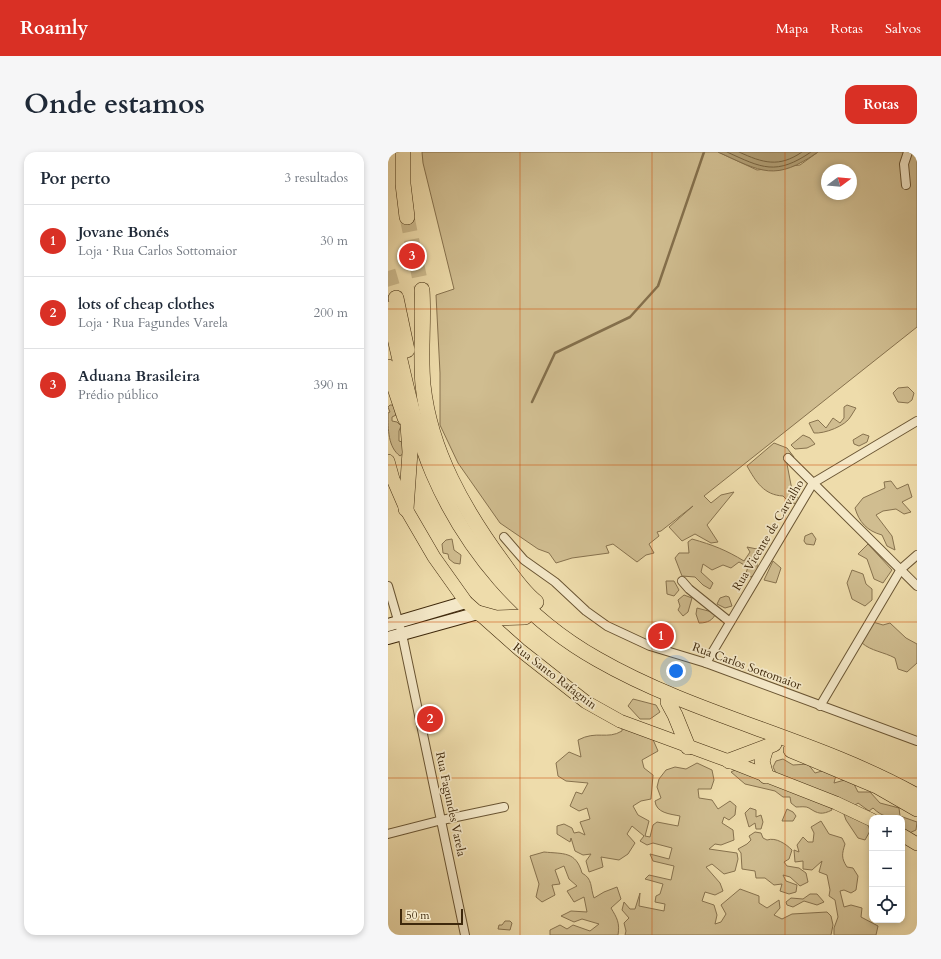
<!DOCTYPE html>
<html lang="pt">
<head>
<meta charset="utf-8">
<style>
  :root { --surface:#fff; --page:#f6f6f7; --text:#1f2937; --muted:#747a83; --line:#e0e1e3; --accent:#d93025 }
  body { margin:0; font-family:Cardo,serif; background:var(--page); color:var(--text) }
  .controls { position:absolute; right:12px; bottom:12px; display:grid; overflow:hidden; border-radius:8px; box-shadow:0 2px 6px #0003 }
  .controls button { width:36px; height:36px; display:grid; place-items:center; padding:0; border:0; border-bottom:1px solid var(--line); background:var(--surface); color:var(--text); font:20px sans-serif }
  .compass { position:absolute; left:433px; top:12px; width:36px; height:36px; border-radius:50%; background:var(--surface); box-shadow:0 2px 6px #0003; rotate:74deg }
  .scale { position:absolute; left:12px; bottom:10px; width:63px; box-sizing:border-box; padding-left:4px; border:2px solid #3e280b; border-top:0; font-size:11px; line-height:14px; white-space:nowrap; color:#3e280b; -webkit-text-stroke:3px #f4e8c8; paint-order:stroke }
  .you { position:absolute; left:288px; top:519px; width:14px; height:14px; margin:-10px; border:3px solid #fff; border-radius:50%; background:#1a73e8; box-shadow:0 0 0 6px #1a73e833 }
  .badge { display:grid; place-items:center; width:26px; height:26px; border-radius:50%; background:var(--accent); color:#fff; font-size:13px; font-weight:700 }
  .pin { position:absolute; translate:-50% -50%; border:2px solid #fff; box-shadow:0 1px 4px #0006 }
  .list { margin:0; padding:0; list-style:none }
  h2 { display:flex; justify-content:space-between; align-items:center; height:52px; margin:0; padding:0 16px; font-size:17px }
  h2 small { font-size:13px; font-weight:400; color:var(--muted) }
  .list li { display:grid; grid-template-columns:26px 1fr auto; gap:12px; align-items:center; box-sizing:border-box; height:72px; padding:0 16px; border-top:1px solid var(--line) }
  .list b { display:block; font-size:15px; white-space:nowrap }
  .list p { margin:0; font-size:13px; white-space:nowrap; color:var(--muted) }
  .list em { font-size:13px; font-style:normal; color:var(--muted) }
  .icon { flex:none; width:22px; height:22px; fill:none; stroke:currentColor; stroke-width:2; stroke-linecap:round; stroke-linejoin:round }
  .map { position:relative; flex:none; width:529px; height:783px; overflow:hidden; border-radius:12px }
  header { display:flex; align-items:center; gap:24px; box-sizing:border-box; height:56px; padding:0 20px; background:var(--accent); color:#fff }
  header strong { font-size:19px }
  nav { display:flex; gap:22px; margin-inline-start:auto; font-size:14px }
  .intro { display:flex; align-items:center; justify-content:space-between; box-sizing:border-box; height:96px; padding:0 24px }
  h1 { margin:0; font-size:28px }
  .button { padding:10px 18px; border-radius:12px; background:var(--accent); color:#fff; font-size:14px; font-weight:700 }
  main { display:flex; gap:24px; padding:0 24px }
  aside { flex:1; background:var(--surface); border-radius:12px; box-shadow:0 2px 6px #0003 }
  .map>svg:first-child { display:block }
  .green { fill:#d0bd90; stroke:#87724e; fill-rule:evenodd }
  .water { fill:#b29f75; stroke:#846f4b }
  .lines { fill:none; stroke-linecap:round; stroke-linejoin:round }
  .shore { stroke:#786440; stroke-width:1 }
  .stream { stroke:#846f4b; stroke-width:2.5 }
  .highway-tunnel { stroke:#cbb88b; stroke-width:15; stroke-dasharray:15 8; stroke-linecap:butt }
  .street-casing { stroke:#6a5533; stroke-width:10 }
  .secondary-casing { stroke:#3e280b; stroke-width:14 }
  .primary-casing { stroke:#3e280b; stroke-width:14 }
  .highway-casing { stroke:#3e280b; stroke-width:16 }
  .street { stroke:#f4e8c8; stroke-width:8 }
  .secondary { stroke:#f4e8c8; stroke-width:12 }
  .primary { stroke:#eedcab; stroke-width:13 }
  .highway { stroke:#eedcab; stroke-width:15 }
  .grid { fill:none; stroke:#ce520c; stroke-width:1; stroke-opacity:0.55 }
  .labels { text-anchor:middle; stroke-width:3.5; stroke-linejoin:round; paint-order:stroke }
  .street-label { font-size:12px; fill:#3e280b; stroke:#f4e8c8 }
</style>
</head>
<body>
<header>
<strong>Roamly</strong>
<nav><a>Mapa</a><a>Rotas</a><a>Salvos</a></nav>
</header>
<div class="intro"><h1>Onde estamos</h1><a class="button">Rotas</a></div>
<main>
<aside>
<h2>Por perto<small>3 resultados</small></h2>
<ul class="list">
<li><span class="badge">1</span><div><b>Jovane Bonés</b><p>Loja · Rua Carlos Sottomaior</p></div><em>30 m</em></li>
<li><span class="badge">2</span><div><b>lots of cheap clothes</b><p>Loja · Rua Fagundes Varela</p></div><em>200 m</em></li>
<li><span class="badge">3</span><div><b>Aduana Brasileira</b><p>Prédio público</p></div><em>390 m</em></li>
</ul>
</aside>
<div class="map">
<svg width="529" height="783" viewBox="0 0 529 783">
  <rect width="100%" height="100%" fill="#eedcab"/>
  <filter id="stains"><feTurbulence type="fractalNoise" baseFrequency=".005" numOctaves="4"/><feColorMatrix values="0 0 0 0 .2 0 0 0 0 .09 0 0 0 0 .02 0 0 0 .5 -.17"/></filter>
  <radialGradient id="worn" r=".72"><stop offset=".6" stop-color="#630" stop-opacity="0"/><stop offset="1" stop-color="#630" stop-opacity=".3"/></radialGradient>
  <g class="green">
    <path d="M34 0H330L369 18 412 13 430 0H529V175L316 344 323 351 333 343 346 340 319 373 330 390 323 391 307 382 294 389 281 375 305 354 273 379 269 380 271 384 261 392 266 401 258 403 249 410 225 392 218 394 221 401 184 406 168 411 161 401 150 397 112 371 70 311 52 273V221L48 143 66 137 35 11ZM439 18H463V42H439Z"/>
    <path d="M520 235 526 241 524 248 520 251 510 250 505 241 510 236Z"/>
    <path d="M2 253H6L8 263 4 265V269L9 270 13 274 11 279V289L14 290 16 301 12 304C0 295 0 278 0 261L2 260 0 255Z"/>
    <path d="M459 253 468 256C466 259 465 261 463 264 458 274 436 282 426 281L421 271 430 268 438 276 445 266 452 271 456 266V255Z"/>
    <path d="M475 282 481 284 479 290 471 294 466 292 465 288Z"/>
    <path d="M415 283 422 286 427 292 419 296 407 297 403 293Z"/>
    <path d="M386 291 399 296 406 305 399 312 404 338 411 347 409 352 402 351 395 344C376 343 368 330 359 314Z"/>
    <path d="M503 329 509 337 520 332 524 345 514 350 523 360 516 362 508 357 495 359 488 363 504 384 507 398 499 394 494 383C479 379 471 370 467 356L475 346 497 336 496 330Z"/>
    <path d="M424 381 428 387 426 393 418 392 416 389 417 384Z"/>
    <path d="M64 387 66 398 73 403 72 412 66 411 61 407 60 402 55 401 54 392 58 388Z"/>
    <path d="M304 387C325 393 338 398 356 409L362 400 359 395 369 397C368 407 370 414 369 423L362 425 358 421 360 415 351 410 343 416 335 413 324 418 315 412 313 420 325 431 322 437 315 433 307 425 294 424 287 406 291 401H301L300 390Z"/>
    <path d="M480 392 504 418 495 431 486 427 479 407 470 402Z"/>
    <path d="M385 409 393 416 388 431 376 428Z"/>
    <path d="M464 418 475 422 478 432 484 437V448L477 454 464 447 459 431Z"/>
    <path d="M278 429H286L291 438 286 444 279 442Z"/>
    <path d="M296 443 304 446 300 460 295 464 290 458 292 454 290 448Z"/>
    <path d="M338 444 341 445 344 454 337 456 329 452 332 446Z"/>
    <path d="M309 456 328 461C325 468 320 471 311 471L308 462Z"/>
    <path d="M485 470 495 473 502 471 518 486 529 492V511L519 520 510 517 507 506C496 500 483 499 474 491Z"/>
    <path d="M245 547 268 553 272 560 262 567H252L240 554Z"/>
    <path d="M234 568 263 583 270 599 254 608 256 616 265 623 263 647 253 649 245 654 250 663 261 669 257 684 262 685 265 673 269 670 290 674 292 664C282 662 268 661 267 649L273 646 269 635 271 627 278 618 287 615 298 617 309 611 324 618 326 628 323 637H310L311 646 324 648 330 657 342 649 348 654 347 663 341 668 336 665 334 671 345 678 346 688 333 693 327 692 321 697 349 701 350 707 347 719 336 722 324 712 318 715 332 731 335 739 327 743 317 740 314 749 326 753 329 763 327 772 333 770 338 762 333 753 352 737 371 744V751L379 756 391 748 392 756 386 763 394 767 404 762 439 760 443 764 445 773 443 783H237L238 779 236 771 241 766 234 758 236 750 242 757H247L252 741 251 754 276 759 277 752 267 750 268 744 272 742 275 732 257 727 261 723 283 728 286 714 265 709 262 702 281 707 284 696 265 691 259 693 252 689 256 684 244 674 239 682 247 691 240 702 231 708 213 705 215 715 201 720 198 709 203 702 195 703 187 699 183 686 182 690 169 682V674L176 672 184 676 186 681 191 680 197 683 192 670 202 667 199 656 191 659 182 654 188 640 194 642 200 631 178 629 170 624 168 611 181 600 193 605 190 588C209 578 219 588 234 579Z"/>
    <path d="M395 607 405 613 420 612 427 621 434 619 448 623 446 631 460 627 466 632 470 640H482L492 651 511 656 512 664 529 670 528 678 519 682 514 677V666C502 666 494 665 485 656L481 659 470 651 466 654 479 669 482 679 477 688 470 686 458 668 452 651 389 623 385 615 388 609Z"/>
    <path d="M347 618 441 651 444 658C434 663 430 662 421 656 418 654 412 655 408 655L403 651 402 645H395L387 639 357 632 343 620Z"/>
    <path d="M362 656 368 658V665L373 663 375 670 373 677H368L367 671 361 675 357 661Z"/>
    <path d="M399 657 405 660 408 664 405 669H394Z"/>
    <path d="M433 669 441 682 454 686 457 692C454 702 453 706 459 715L465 716 470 724 468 738 463 741 456 738 452 739 456 755 463 753 474 756 473 765 490 774 488 783H446V776L450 765 447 748 441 744 442 738 439 723 431 720 434 709 424 718 415 717V709L407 710 406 698 411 700 409 693 415 685 420 690H425L426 681 423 675Z"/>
    <path d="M367 680 373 681 375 686 379 688C388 685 398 692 404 698L401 707 396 710 399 714 411 716 418 721 420 730 412 734 402 725 395 723 398 729 409 733 408 740 401 742 392 739 394 732 386 733 377 726H368L367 719 354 717 353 701 350 697 359 692 363 688 361 684Z"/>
    <path d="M156 700C175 702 188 699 194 721 205 727 202 735 206 746L216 740 229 735 233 747 223 756C229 766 232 771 230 783H162V778L172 773 179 777 185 773 202 779 211 772 194 767 186 770 173 764 183 759 199 760 196 745 186 750 179 739 189 734 181 727 176 714 167 718 172 732 164 733 167 743 154 750 148 745 151 732 142 704Z"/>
    <path d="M422 742H429L436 750 429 753 416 749 405 755 399 753 398 750 403 746 415 747Z"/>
    <path d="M117 769H122L124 771 122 778 110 777 111 773H114Z"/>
  </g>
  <path class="water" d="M330 0H430C387 30 374 20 330 0Z"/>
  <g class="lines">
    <g class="shore">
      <path d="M339 0C374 16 388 24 423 0"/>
      <path d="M351 0C375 11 391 16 414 0"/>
    </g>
    <path class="stream" d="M144 250 167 201 242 165 270 134 316 0"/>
    <g class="highway-tunnel">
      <path d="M19 65 34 138"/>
      <path d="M0 119 8 146"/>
    </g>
    <g class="street-casing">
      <g id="street">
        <path d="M518 33 516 12 520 0"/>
        <path d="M400 306 529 434"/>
        <path d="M116 385 136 408 167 430 198 459 219 474 262 494 318 511 529 589"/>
        <path d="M294 429 301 437 342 470"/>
        <path d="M0 434 14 482 77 783"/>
        <path d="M318 511 425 331 529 269"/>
        <path d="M432 554 513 417 529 403"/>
        <path d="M0 682 54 668 116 655"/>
      </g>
    </g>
    <g class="secondary-casing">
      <g id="secondary">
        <path d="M0 473 78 450"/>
        <path d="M0 486 90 461"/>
      </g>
    </g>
    <g class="primary-casing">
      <g id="primary">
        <path d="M0 309 5 327 18 357 46 405 78 450 132 498 198 550 232 569 341 609 448 651 484 668"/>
        <path d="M514 683 529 692"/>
      </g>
    </g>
    <g class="highway-casing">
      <g id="highway">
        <path d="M15 0V32L19 65"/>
        <path d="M34 138C36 170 32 202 35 233 42 299 76 358 115 411 125 425 135 440 148 450"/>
        <path d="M8 146 19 198"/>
        <path d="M0 157C14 212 23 269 45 321 78 398 136 466 209 507 310 565 427 587 529 644"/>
        <path d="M0 215 17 266"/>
        <path d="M18 357 22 300 20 273"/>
        <path d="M90 461 108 466 137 465"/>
        <path d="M280 550 287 563 300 595"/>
        <path d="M403 598 489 634 529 657"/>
        <path d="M341 609 386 592"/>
        <path d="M378 624 374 609 378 596"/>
      </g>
    </g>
    <use href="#street" class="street"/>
    <use href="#secondary" class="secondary"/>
    <use href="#primary" class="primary"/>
    <use href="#highway" class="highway"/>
  </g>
  <path class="grid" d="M132 0V783M264 0V783M397 0V783M0 157H529M0 313H529M0 470H529M0 626H529"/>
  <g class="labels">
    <g class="street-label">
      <text transform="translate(380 383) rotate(-59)" y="4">Rua Vicente de Carvalho</text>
      <text transform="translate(359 514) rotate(20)" y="4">Rua Carlos Sottomaior</text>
      <text transform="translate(167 524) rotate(37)" y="4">Rua Santo Rafagnin</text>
      <text transform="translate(63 652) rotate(78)" y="4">Rua Fagundes Varela</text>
    </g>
  </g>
  <rect width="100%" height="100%" filter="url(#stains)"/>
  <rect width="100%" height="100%" fill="url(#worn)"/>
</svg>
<div class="controls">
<button>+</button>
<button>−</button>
<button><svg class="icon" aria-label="locate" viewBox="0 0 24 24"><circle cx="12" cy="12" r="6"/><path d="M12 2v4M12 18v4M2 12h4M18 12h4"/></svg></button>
</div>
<svg class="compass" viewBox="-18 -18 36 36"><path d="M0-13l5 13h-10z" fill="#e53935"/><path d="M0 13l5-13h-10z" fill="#747a83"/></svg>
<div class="scale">50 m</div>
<div class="you"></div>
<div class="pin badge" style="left:273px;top:484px">1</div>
<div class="pin badge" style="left:42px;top:567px">2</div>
<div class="pin badge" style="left:24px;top:104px">3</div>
</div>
</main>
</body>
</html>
